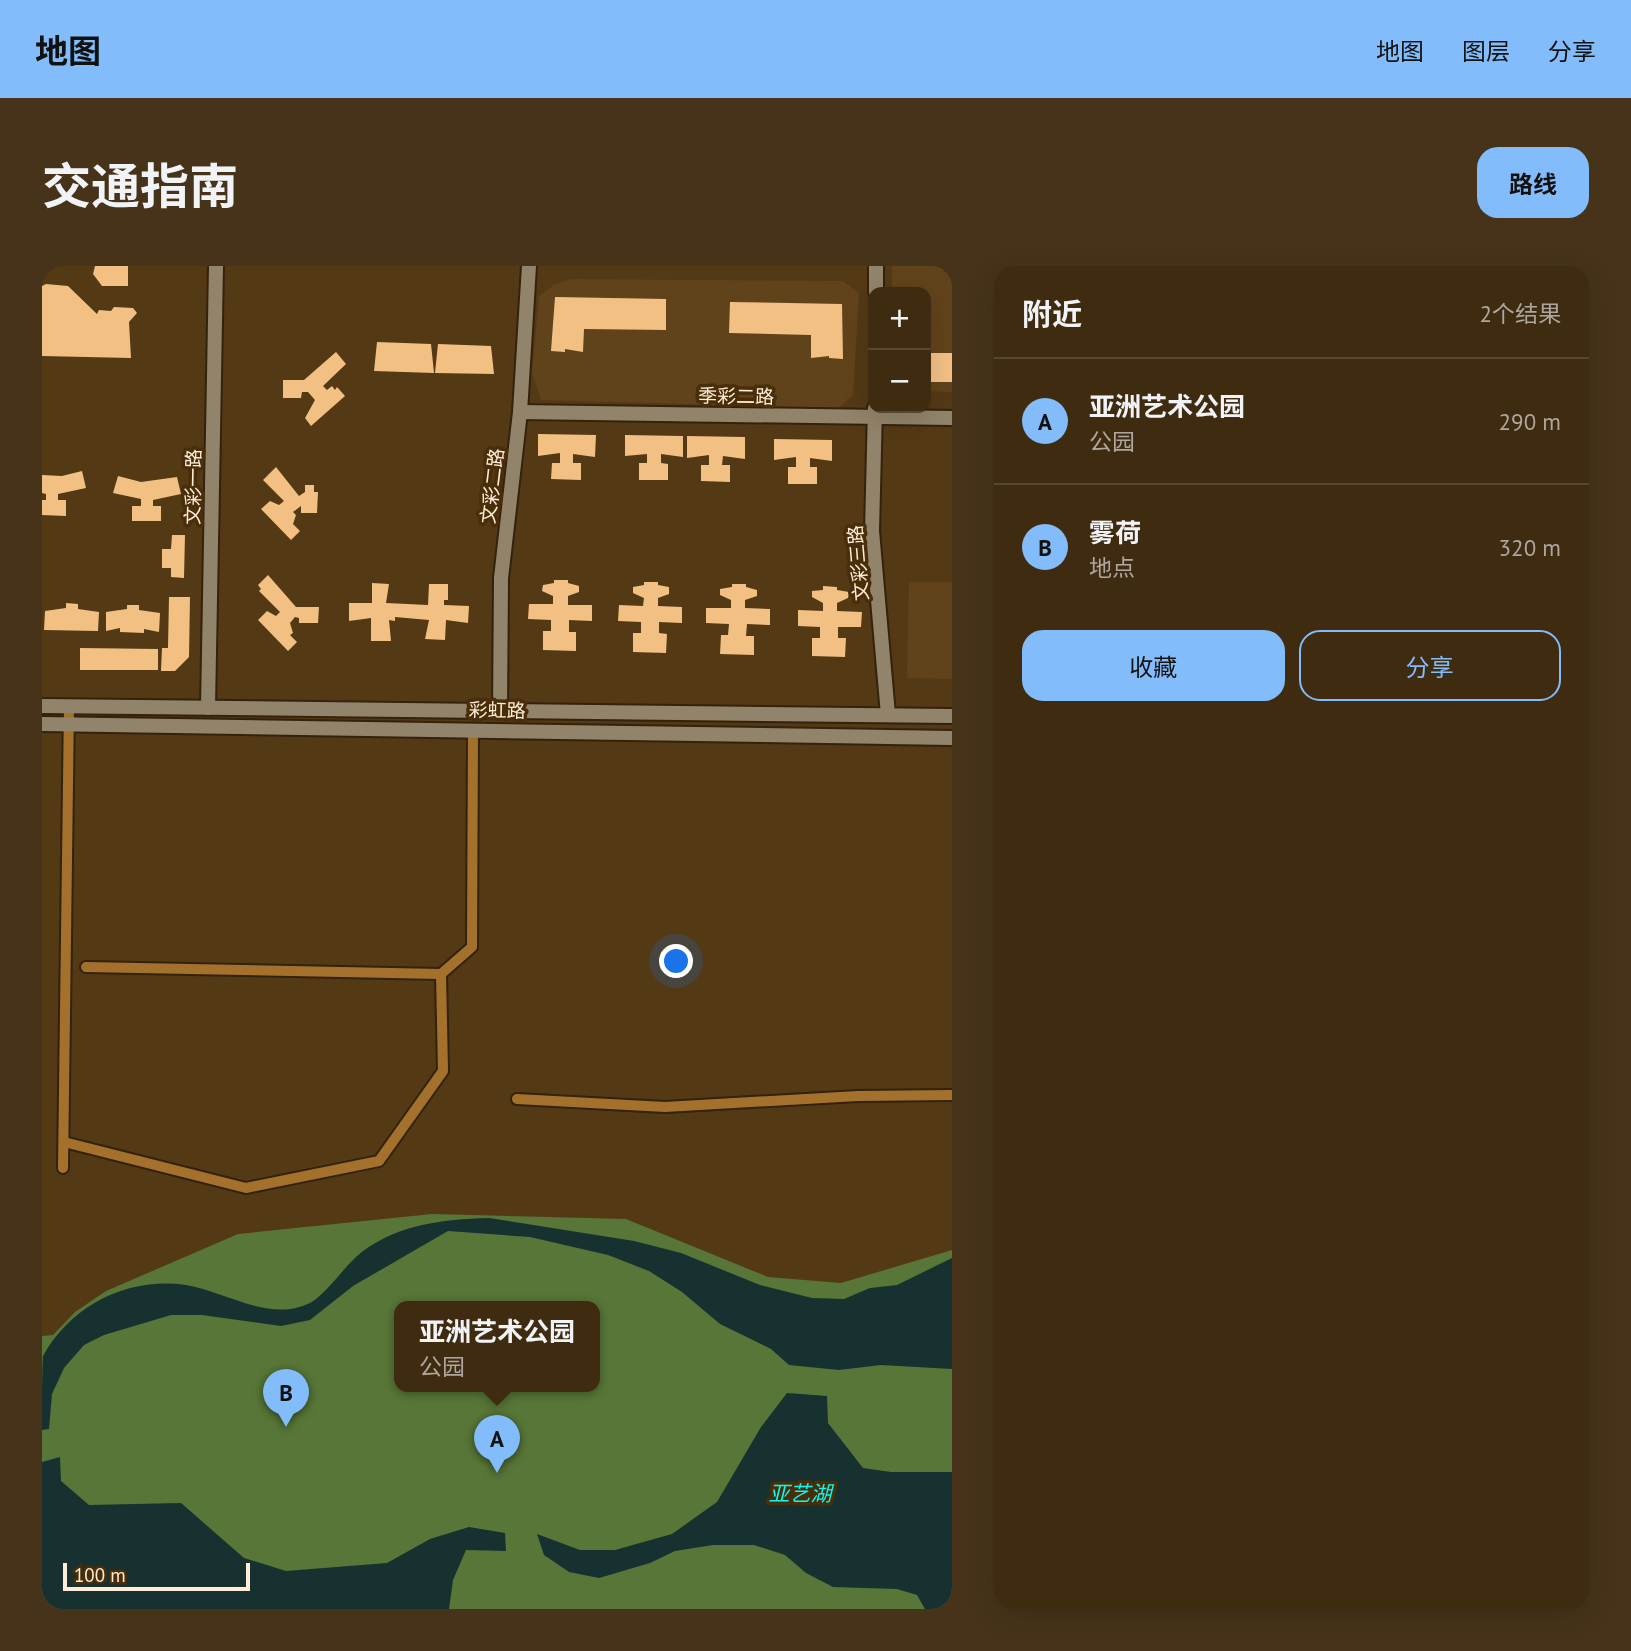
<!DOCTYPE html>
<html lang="zh">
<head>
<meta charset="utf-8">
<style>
  :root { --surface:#3f2b10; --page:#463319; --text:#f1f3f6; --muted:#ada79f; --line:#584730; --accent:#82bcfa }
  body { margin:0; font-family:"PT Sans","Noto Sans SC",sans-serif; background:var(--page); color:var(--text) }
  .controls { position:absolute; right:21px; top:21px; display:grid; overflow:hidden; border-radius:14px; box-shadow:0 7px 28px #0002 }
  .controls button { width:63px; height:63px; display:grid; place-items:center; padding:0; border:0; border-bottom:2px solid var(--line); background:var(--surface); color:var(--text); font:35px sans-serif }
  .scale { position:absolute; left:21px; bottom:18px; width:187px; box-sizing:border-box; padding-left:7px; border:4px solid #feedd9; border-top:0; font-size:19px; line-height:24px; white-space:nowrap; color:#feedd9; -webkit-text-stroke:5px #492e09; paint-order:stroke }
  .you { position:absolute; left:635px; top:696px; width:24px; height:24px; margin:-18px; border:5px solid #fff; border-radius:50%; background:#1a73e8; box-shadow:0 0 0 10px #1a73e833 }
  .badge { display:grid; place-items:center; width:46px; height:46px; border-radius:50%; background:var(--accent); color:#111; font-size:23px; font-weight:700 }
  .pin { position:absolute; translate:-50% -58px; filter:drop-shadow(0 2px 4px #0008) }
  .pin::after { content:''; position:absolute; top:37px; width:24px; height:21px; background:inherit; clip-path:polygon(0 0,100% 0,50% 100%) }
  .popup { position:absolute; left:352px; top:1035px; width:206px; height:91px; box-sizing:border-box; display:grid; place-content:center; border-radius:14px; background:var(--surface); filter:drop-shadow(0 2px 5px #0005); font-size:23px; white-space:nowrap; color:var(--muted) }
  .popup b { font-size:26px; color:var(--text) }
  .popup::after { content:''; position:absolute; left:50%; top:100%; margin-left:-14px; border:14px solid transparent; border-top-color:var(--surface) }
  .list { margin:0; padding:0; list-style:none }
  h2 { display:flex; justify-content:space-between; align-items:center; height:91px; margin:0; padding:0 28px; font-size:30px }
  h2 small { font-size:23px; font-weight:400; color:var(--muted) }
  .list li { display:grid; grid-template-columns:46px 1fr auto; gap:21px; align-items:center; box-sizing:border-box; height:126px; padding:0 28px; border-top:2px solid var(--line) }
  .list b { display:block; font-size:26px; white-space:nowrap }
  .list p { margin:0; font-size:23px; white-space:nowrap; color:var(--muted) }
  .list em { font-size:23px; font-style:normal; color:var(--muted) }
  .actions { display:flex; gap:14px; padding:21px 28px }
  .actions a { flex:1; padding:16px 0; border:2px solid var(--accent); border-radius:21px; text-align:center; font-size:24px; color:var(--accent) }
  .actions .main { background:var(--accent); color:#111 }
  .map { position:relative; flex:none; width:910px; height:1343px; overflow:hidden; border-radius:21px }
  header { display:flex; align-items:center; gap:42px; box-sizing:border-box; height:98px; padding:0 35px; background:var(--accent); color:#111 }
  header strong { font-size:33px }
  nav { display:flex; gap:38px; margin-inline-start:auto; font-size:24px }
  .intro { display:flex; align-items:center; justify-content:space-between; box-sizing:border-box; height:168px; padding:0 42px }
  h1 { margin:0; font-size:49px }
  .button { padding:18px 32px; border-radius:21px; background:var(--accent); color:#111; font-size:24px; font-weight:700 }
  main { display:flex; gap:42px; padding:0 42px }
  aside { flex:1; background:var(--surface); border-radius:21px; box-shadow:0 7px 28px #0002 }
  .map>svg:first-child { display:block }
  .built { fill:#61431b }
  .green { fill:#577637; fill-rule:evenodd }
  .water { fill:#173130 }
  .building { fill:#f3c084 }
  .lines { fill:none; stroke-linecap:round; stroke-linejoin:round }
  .street-casing { stroke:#33220d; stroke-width:14 }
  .secondary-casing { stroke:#33220d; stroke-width:18 }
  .street { stroke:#a4712c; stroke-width:10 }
  .secondary { stroke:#92846a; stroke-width:14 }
  .labels { text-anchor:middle; stroke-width:7; stroke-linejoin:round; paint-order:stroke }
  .street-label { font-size:19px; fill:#feedd9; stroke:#492e09 }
  .water-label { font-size:21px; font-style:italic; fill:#07faf2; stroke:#492e09 }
</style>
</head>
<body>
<header>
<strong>地图</strong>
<nav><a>地图</a><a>图层</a><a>分享</a></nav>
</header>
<div class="intro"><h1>交通指南</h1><a class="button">路线</a></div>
<main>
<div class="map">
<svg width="910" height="1343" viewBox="0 0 910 1343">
  <rect width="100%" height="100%" fill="#543915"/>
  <g class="built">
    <path d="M850 0H910V126L884 125V26H850Z"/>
    <path d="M529 13 801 15 817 27 811 129 797 142 499 134 490 108 497 30 512 19Z"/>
    <path d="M867 316H910V413L865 412Z"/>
  </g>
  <path class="green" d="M390 948 584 953 726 1011 799 1017 910 984V1343H0V1070L11 1069 33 1046 64 1025 196 968ZM357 1041H553V1121H357Z"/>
  <g class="water">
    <path d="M447 952 592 975 639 987 718 1019 770 1032 802 1033 828 1022 855 1019 910 992V1103L839 1099 797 1104 747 1099 729 1083 678 1058 640 1026 607 1005 566 989 488 971 406 965 311 1020 268 1054 239 1060 160 1049H129L62 1069 42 1079 22 1102 10 1128 7 1163 0 1164C0 1148 0 1101 1 1090 30 1038 87 1011 144 1019 183 1025 227 1057 268 1037 284 1028 299 1005 313 992 349 959 401 953 447 952Z"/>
    <path d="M745 1127 785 1130 786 1157 821 1202 849 1206H910V1343H883L875 1329 855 1323 791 1321 764 1307 743 1289 712 1279H671L633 1285 608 1297 557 1312 527 1306 502 1289 495 1268 538 1284H573L630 1268 675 1236 719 1161Z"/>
    <path d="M18 1191 19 1215 47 1239 139 1237 202 1292 244 1305 345 1297 388 1273 427 1261 463 1267 464 1285 424 1284 411 1314 407 1343H0V1196Z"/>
  </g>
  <g class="building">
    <path d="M53 0H86V20H60L51 8Z"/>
    <path d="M4 18 26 20 55 48 57 44 69 45 72 41 91 42 95 47 87 56 89 92 0 90V20Z"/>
    <path d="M513 31 624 33V64L542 63 541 86 523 83V86L509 85Z"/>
    <path d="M688 36 800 38 801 93 787 92V90L769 92V69L687 67Z"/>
    <path d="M335 76 389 78 392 107 332 105Z"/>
    <path d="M396 78 449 80 452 108 393 107Z"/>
    <path d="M294 86 304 98 281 120 285 124 290 120 293 124 295 121 303 130 269 160 263 152 273 134 266 126H260L259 132H241V114H262Z"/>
    <rect x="884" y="87" width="26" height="29"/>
    <path d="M496 168 554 169 553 191 531 188V197H539V214L509 213 510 197H518V187L496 190Z"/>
    <path d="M583 169 641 170V191L619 188V197L626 198V214H597V197H605V188L583 190Z"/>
    <path d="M645 170 703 171V193L681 190 680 199H688V216L659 215V199H667V189L645 192Z"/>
    <path d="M732 173 790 174V195L768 192V201H775V218H746V201H754V191L732 194Z"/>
    <path d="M234 201 257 230 263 226V219H272V226H276L275 247H259V240L251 246 254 249 251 258 258 265 249 274 219 243 228 235 237 239 242 235 221 214Z"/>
    <path d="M40 205 44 222 16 228V234H24V250L0 249V234H4V228L0 227V209L20 210Z"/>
    <path d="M76 210 99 216 135 211 139 228 111 234V240H119V255H90V240H99V233L71 227Z"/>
    <path d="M130 269H143L142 312 129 311V302H120V283H129Z"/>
    <path d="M226 309 254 341H277L276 357H257V352L253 351 248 357 251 367 248 369 255 376 246 385 216 354 225 345 234 350 238 346 217 325 219 323 216 319Z"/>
    <path d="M512 314H526V317L537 320V326L526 330V339H550V355L527 354V366H534V385L501 384V365H509V354L486 353 487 338H511V330L500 325 501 319 512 317Z"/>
    <path d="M602 316H616V319L627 321V328L616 332V340L640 341V357L617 356V367L625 368 624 387 591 386V367H599V356L576 355 577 339 601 340 602 332 591 327V321L602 319Z"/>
    <path d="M330 317 347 318 344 337 386 339 387 318H406V334H402V339L427 340 426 357 404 354 403 374 383 373 387 354 353 351V355L347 354 349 375H329V352L307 355V337H330Z"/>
    <path d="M690 318H704V321L715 324V330L703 334V342L728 343V359L705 358 704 370H712V389L678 388 679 369H686L687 358 664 357V342H689V334L678 329V323L690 321Z"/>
    <path d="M781 320 795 321V324L807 326 806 332 795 337V345L820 346 819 361H796V372H804L803 391 770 390V372H778V361L756 360V344L781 345V337L770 331V325L781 324Z"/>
    <path d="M127 331H148L147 391 133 405H119L120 382H126Z"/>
    <path d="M24 337 36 338V343L57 346 56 365 2 364 3 345 24 342Z"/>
    <path d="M85 339H97V344L118 347 117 366 102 363V367L78 366V362L64 365V346L85 343Z"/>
    <path d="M38 382 116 383V404H38Z"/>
  </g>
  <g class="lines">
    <g class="street-casing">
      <g id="street">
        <path d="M44 701 399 708"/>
        <path d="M475 833 623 841 816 830 910 829"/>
        <path d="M22 876 204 922 337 895 401 805 399 708 430 681 431 463"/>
        <path d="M21 902 27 440"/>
      </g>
    </g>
    <g class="secondary-casing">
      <g id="secondary">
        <path d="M834 26V0"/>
        <path d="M833 142 830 265 846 449"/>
        <path d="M478 146 910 152"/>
        <path d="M0 440 910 450"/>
        <path d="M166 442 174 0"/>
        <path d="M458 445 459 312 478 146 487 0"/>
        <path d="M0 458 910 472"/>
      </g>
    </g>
    <use href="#street" class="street"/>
    <use href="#secondary" class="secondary"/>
  </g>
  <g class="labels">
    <g class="street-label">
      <text transform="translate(694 130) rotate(1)" y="7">季彩二路</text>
      <text transform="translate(450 220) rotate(-83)" y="7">文彩二路</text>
      <text transform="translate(151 221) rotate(-89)" y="7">文彩一路</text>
      <text transform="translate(816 297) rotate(-95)" y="7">文彩三路</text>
      <text transform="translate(455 444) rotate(1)" y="7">彩虹路</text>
    </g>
    <g class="water-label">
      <text x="758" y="1235">亚艺湖</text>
    </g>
  </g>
</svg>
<div class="controls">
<button>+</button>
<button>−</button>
</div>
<div class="scale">100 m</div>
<div class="you"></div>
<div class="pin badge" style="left:455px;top:1207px">A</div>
<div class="popup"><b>亚洲艺术公园</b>公园</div>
<div class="pin badge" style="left:244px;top:1161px">B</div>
</div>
<aside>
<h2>附近<small>2个结果</small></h2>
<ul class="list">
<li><span class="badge">A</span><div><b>亚洲艺术公园</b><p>公园</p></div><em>290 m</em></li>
<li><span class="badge">B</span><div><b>雾荷</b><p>地点</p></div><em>320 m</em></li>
</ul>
<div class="actions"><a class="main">收藏</a><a>分享</a></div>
</aside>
</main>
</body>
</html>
